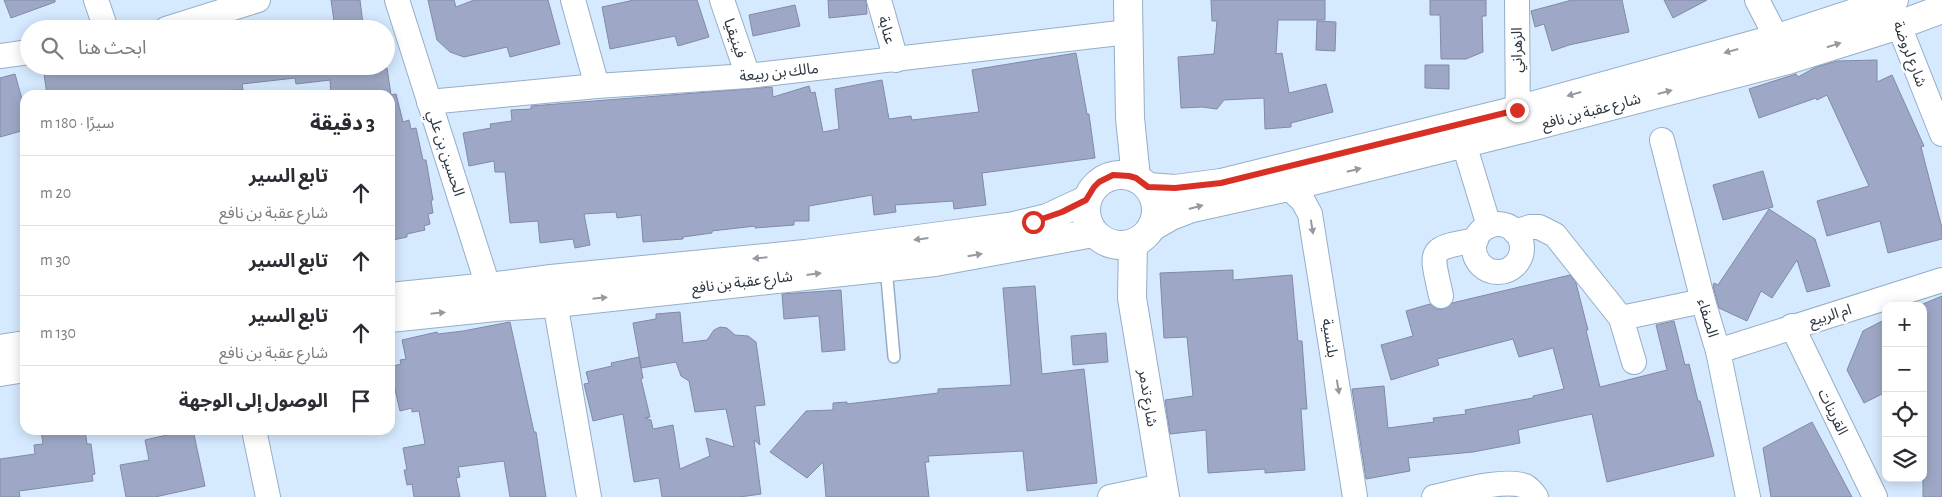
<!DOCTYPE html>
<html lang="ar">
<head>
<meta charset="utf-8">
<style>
  :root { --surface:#fff; --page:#f7f7f7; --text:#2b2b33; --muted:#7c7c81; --line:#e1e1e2 }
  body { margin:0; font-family:"Alegreya Sans","Noto Sans Arabic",sans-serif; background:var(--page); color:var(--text); direction:rtl }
  .controls { position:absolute; right:15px; bottom:15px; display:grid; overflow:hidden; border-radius:10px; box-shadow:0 2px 12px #0003 }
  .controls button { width:45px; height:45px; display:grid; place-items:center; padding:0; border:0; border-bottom:1px solid var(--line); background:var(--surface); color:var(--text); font:25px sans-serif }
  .stop { position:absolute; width:15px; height:15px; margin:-11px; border:4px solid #d93025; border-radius:50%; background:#fff }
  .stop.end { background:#d93025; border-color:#fff; box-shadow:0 1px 5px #0008 }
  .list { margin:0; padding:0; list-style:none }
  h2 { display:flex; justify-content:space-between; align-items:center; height:65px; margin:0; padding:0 20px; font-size:21px }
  h2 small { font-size:16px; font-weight:400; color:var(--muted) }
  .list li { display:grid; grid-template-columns:32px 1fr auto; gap:15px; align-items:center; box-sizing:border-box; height:70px; padding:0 20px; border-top:1px solid var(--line) }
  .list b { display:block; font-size:19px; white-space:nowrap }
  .list p { margin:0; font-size:16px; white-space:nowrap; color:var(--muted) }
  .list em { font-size:16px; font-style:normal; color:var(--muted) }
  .icon { flex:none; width:28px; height:28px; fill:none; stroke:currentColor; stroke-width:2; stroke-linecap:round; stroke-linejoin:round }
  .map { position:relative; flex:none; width:1942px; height:497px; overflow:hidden; direction:ltr }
  .search { position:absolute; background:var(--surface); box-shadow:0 2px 12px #0003; left:20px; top:20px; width:375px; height:55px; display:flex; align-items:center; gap:12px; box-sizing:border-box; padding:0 18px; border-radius:28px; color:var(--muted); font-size:19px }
  .panel { position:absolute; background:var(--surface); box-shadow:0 2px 12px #0003; left:20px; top:90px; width:375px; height:345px; border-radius:15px; direction:rtl }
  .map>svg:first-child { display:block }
  .building { fill:#9ea8c6; stroke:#818aa7 }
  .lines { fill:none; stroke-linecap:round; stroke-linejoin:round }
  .service-casing { stroke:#95aec7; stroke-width:14 }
  .minor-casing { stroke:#95aec7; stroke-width:26 }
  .tertiary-casing { stroke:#95aec7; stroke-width:30 }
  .service { stroke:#fff; stroke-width:11 }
  .minor { stroke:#fff; stroke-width:24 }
  .tertiary { stroke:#fff; stroke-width:28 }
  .oneway { fill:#969aa0 }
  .route { stroke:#d93025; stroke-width:6 }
  .labels { text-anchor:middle; stroke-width:5; stroke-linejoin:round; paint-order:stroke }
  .street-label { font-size:15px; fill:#2c3640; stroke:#fff }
</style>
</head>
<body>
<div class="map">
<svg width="1942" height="497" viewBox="0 0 1942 497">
  <rect width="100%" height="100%" fill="#d5eaff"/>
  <g class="building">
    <path d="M4 0H55V2L11 18Z"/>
    <path d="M331 0H360L363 24 335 28Z"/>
    <path d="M428 0H454L456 7 474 0H548L560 44 510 57 507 47 464 57 450 52 437 40Z"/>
    <path d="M634 0H697L709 37 678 46 675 36 610 49 602 7Z"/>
    <path d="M828 0H866L867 14 829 18Z"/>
    <path d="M1211 0H1325V20H1278L1276 54 1282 53 1289 93 1326 84 1333 112 1291 123V127L1265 129 1264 98 1224 100 1217 109 1202 107 1181 108 1178 57 1214 54 1217 21H1212Z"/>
    <path d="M1430 0H1486V16H1482L1483 52 1466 59H1441L1440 15H1430Z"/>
    <path d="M1572 0H1622L1629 32 1569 45 1552 51 1544 24 1535 27 1531 11Z"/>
    <path d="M1664 0H1707L1673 18Z"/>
    <path d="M795 5 800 26 753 36 749 15Z"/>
    <path d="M1317 21 1336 22 1335 51 1316 50Z"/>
    <path d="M1076 53 1087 114H1089L1095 158 982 173 986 205 954 209 953 201 895 205 896 212 874 215 872 195 809 206V221H794V225L755 228V226L712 231V233L683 237V239L643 242 641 215 617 218 616 212 584 214 590 245 575 248 573 239 540 243 538 221 510 223 505 172H495L494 161 469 166 463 133 491 128 490 124 512 121 511 110 531 109V106L772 87 773 97 809 86 811 93 815 92 823 132 839 129 835 89 882 80 889 119 911 116 912 120 979 112 972 70Z"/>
    <path d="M1877 60V82L1892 75 1924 146 1921 147 1942 228V239L1888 253 1880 221 1827 236 1817 201 1869 186 1827 95 1817 100 1816 98 1759 118 1749 89 1796 74 1798 77 1816 67 1837 61Z"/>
    <path d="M1425 65H1449V89L1425 88Z"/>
    <path d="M43 66H359V71L387 68 391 95 396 94 403 122 409 120 411 129 416 128 423 160H426L433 200H431L433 213 428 214 430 224 424 226 425 230 407 234V237L393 240 392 236 390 237 391 95H331L330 80 296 84 295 78 242 84 243 90 177 92 178 95H47Z"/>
    <path d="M15 74 25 110V130L0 137V78Z"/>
    <path d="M1763 171 1773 207 1723 220 1713 185Z"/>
    <path d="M1769 209 1815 239 1830 286 1807 292 1797 260 1772 298 1761 291 1747 321 1719 308 1713 286 1714 283 1718 285Z"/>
    <path d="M1233 270V280L1292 275 1298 341H1302L1307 409H1301L1305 470 1265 473V469L1208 473 1206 430 1170 434 1165 400 1193 396 1187 337 1164 338 1160 273Z"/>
    <path d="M1570 275 1576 283 1588 330H1586L1600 387 1667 370 1656 325 1674 321 1685 365 1689 364 1698 401H1700L1714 456 1607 482 1592 414 1518 430 1520 443 1473 452 1408 458 1410 471 1366 479 1352 389 1384 386 1388 428 1434 422 1433 418 1466 414 1465 410 1533 398V396L1564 389 1553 348 1519 357 1513 339 1437 359 1439 365 1391 380 1381 345 1413 336 1406 311 1430 304 1436 309H1443L1452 303Z"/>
    <path d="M1035 286 1042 374 1084 369 1097 483 1027 491 1023 451 928 456 929 462H925L929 497H826L823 462 807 478 770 452 806 411 833 410V403L847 402V404L938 393V389L1011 385 1003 288Z"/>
    <path d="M841 290 845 350 822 352 819 316 784 319 782 294Z"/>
    <path d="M1942 296V497H1923V304Z"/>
    <path d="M680 312 683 343 707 340 714 330 720 327 727 328 735 335 748 336 756 342 765 405 755 406 760 445 754 440 761 494 740 497H662L659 478 634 482 623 414 593 421 584 384 589 383 586 372 612 366 611 363 639 357 643 378 641 379 650 417 645 418 651 420 653 429 673 425 680 469 710 456 706 438 734 447 726 409 695 412 689 381 681 376 676 362 641 368 633 323 656 319V314Z"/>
    <path d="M1886 319V392L1864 403 1847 370 1863 331Z"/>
    <path d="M510 322 534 432H536L546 497H510L504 461 458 467 460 477 456 478 460 497H414L412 484 407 485 404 470H407L403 448 425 444 419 411 412 412V408L400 411 390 367 401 364 400 360 406 359 402 340 437 332 438 334 463 331Z"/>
    <path d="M1106 333 1108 362 1073 365 1071 336Z"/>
    <path d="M1812 422 1852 497H1771L1763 448Z"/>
    <path d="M41 430H85L87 444H91L95 474 92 475 93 481 19 491 20 497H0V459L35 454 34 445 43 444Z"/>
    <path d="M189 430H193L205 486 155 497H126L120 465 149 460 145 440Z"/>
  </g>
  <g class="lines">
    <g class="service-casing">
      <path id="service" d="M886 267 894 357"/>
    </g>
    <g class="minor-casing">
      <g id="minor">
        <path d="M96 0 106 29"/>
        <path d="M397 0 494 305"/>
        <path d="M573 0 597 86"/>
        <path d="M722 0 748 76"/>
        <path d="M879 0 896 60"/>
        <path d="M1517 0 1518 128"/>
        <path d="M1757 0 1785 54"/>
        <path d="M1892 8 1942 134"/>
        <path d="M166 29 258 0"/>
        <path d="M0 56 29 52"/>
        <path d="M429 102 597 86 748 76 1128 32"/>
        <path d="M1662 140 1703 301 1718 351 1748 497"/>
        <path d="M1464 144 1489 226"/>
        <path d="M1288 187 1303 201 1310 214 1355 497"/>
        <circle cx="1498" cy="248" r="24"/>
        <path d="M1515 232 1530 227H1539L1555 235 1621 318 1634 362"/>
        <path d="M552 285 589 497"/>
        <path d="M1441 296C1431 249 1426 249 1476 240"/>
        <path d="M1621 318 1703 301"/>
        <path d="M1792 326 1875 497"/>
        <path d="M1718 351 1942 280"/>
        <path d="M254 430 268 497"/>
        <path d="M1110 497 1162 486"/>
        <path d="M1434 497C1457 492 1504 478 1525 486 1529 488 1533 493 1536 497"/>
      </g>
    </g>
    <g class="tertiary-casing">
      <g id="tertiary">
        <path d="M1128 0 1130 118 1136 178"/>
        <circle cx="1121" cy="210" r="35"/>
        <path d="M1148 187 1175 189 1221 183 1517 110 1778 38 1894 0"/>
        <path d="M1152 227 1171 216 1192 208 1288 187 1518 130 1788 60 1899 25 1942 9"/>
        <path d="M1133 243 1132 298 1165 497"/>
        <path d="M390 297 489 287 551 279 805 254 971 232 1014 226 1047 218 1086 200"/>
        <path d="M390 318 495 307 556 303 935 262 1093 233"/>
        <path d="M0 349 25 345"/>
        <path d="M0 372 25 368"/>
      </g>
    </g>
    <use href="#service" class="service"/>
    <use href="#minor" class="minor"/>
    <use href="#tertiary" class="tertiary"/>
  </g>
  <defs><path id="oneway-solid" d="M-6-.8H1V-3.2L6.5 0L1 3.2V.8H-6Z" transform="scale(1.25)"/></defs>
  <g class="oneway">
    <use href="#oneway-solid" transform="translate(1834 45) rotate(-18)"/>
    <use href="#oneway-solid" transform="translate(1731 51) rotate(164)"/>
    <use href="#oneway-solid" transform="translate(1665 92) rotate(-15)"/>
    <use href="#oneway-solid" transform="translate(1574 94) rotate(164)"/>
    <use href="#oneway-solid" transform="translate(1354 170) rotate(-14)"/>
    <use href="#oneway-solid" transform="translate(1196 207) rotate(-15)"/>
    <use href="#oneway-solid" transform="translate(1312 227) rotate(81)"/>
    <use href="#oneway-solid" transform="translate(921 239) rotate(173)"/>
    <use href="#oneway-solid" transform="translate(975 255) rotate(-10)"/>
    <use href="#oneway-solid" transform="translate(760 258) rotate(175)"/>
    <use href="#oneway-solid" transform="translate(814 274) rotate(-7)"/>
    <use href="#oneway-solid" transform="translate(600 298) rotate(-6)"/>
    <use href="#oneway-solid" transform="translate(438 313) rotate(-6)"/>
    <use href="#oneway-solid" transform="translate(1338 387) rotate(81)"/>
  </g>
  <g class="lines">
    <path class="route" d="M1033 222 1062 212 1086 200 1094 187 1099 182 1113 175 1129 176 1136 178 1148 187 1175 188 1221 183 1517 110"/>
  </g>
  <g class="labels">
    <g class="street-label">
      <text transform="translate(887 30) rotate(74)" y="5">عنابة</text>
      <text transform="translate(735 38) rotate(71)" y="5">فينيقيا</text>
      <text transform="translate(1517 50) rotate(-90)" y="5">الزهراني</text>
      <text transform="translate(1910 54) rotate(69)" y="5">شارع لروضة</text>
      <text transform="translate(779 72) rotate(-6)" y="5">مالك بن ربيعة</text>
      <text transform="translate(1591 111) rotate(-15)" y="5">شارع عقبة بن نافع</text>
      <text transform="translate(446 153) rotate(72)" y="5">الحسين بن علي</text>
      <text transform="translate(742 282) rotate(-7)" y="5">شارع عقبة بن نافع</text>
      <text transform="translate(1830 315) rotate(-17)" y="5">ام الربيع</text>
      <text transform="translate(1708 318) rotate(73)" y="5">الصفاء</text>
      <text transform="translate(1330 338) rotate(81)" y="5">بلنسية</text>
      <text transform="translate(1148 398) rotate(81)" y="5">شارع تدمر</text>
      <text transform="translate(1833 412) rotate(64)" y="5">القرينات</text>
    </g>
  </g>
</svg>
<div class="controls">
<button>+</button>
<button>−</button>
<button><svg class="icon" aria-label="locate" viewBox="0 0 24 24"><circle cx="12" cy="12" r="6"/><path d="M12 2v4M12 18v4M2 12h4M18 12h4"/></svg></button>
<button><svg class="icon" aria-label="layers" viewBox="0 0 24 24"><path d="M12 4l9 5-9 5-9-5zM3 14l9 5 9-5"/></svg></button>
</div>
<div class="stop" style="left:1033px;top:222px"></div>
<div class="stop end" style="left:1517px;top:110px"></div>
<div class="search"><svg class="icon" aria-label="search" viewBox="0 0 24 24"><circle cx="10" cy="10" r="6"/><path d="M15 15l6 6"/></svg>ابحث هنا</div>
<section class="panel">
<h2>3 دقيقة<small>سيرًا · 180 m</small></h2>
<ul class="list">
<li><svg class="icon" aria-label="ahead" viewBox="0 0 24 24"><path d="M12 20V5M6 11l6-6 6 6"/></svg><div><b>تابع السير</b><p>شارع عقبة بن نافع</p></div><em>20 m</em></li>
<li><svg class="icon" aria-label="ahead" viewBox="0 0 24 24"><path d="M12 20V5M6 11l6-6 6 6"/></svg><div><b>تابع السير</b></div><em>30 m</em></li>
<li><svg class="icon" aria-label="ahead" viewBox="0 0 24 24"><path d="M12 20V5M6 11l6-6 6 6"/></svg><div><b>تابع السير</b><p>شارع عقبة بن نافع</p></div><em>130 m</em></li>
<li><svg class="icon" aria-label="arrive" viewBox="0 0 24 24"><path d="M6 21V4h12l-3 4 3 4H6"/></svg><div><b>الوصول إلى الوجهة</b></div></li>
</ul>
</section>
</div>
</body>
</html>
